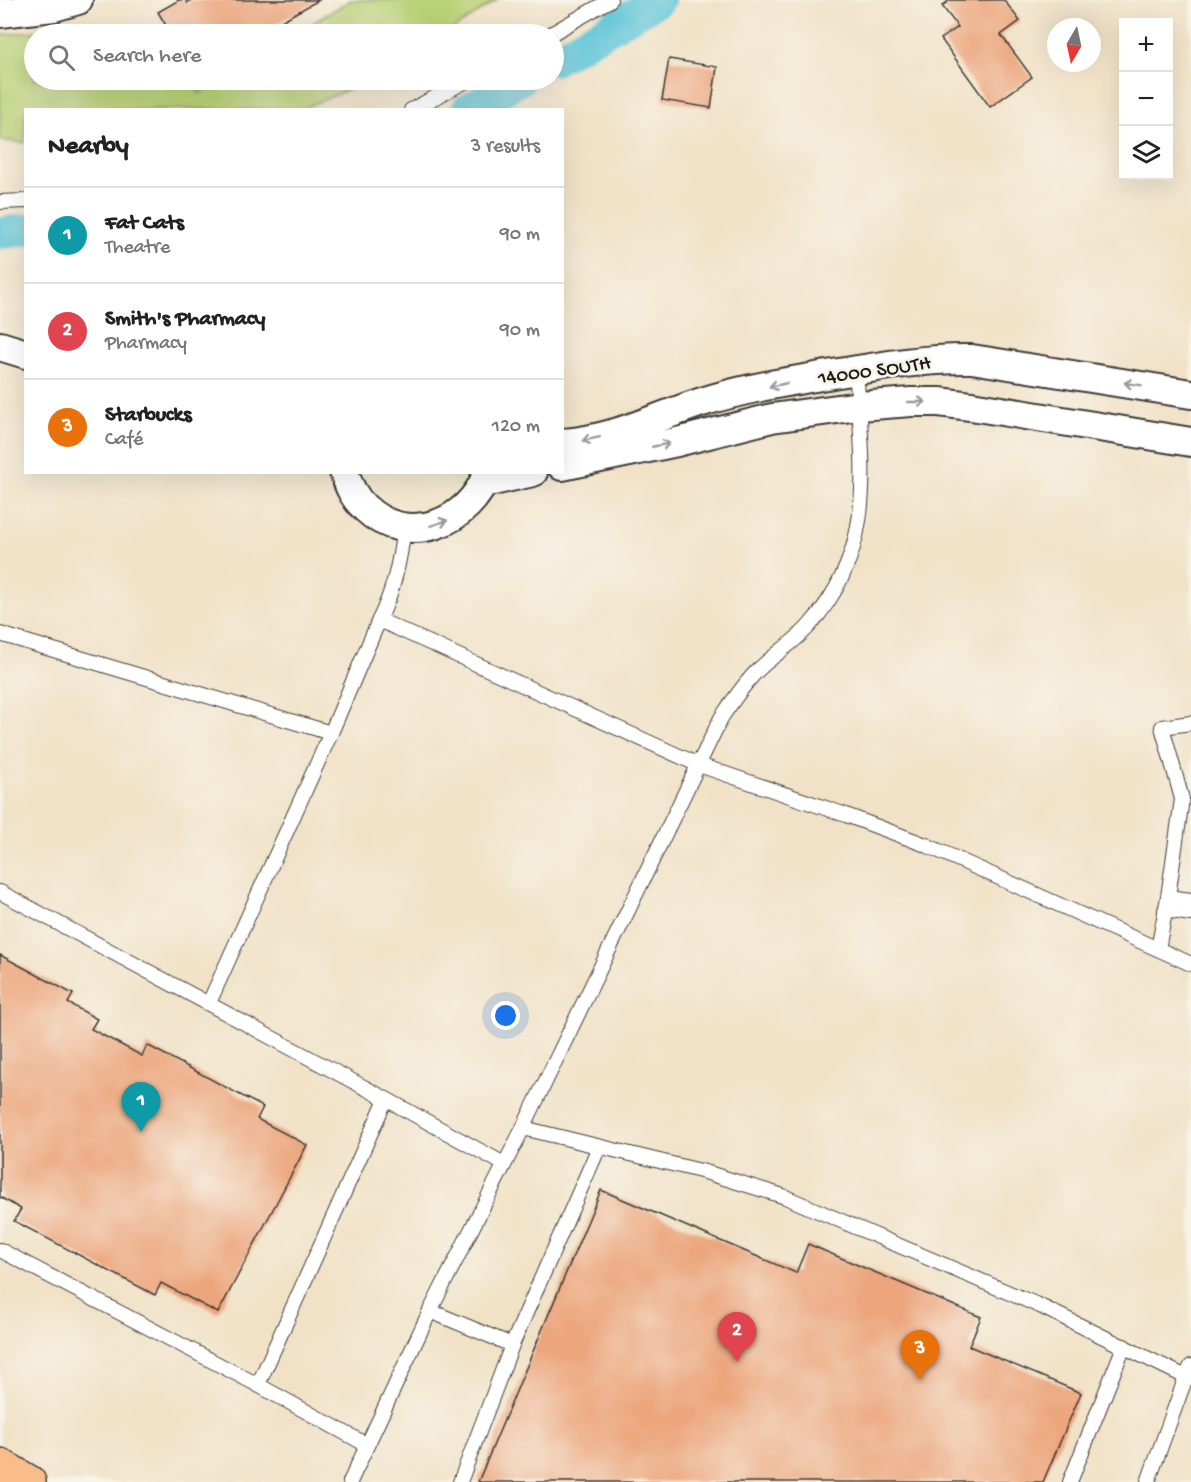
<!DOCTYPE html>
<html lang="en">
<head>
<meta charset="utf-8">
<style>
  :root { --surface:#fff; --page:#f2f2f2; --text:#222; --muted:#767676; --line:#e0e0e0; --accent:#ea580c }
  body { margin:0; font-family:"Gochi Hand",sans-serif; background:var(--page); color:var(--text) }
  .controls { position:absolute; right:18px; top:18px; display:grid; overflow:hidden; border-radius:0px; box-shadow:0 6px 24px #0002 }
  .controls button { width:54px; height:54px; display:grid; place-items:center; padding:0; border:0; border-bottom:2px solid var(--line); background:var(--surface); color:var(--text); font:30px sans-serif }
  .compass { position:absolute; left:1047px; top:18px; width:54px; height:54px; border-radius:50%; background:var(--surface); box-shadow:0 6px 24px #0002; rotate:189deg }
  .you { position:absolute; left:506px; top:1016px; width:21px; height:21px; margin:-15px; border:4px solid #fff; border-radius:50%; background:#1a73e8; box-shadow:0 0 0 9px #1a73e833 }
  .badge { display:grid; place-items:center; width:39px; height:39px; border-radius:50%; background:var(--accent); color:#fff; font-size:20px; font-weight:700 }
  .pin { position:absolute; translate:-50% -50px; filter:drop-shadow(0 2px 3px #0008) }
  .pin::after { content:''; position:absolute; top:32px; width:21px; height:18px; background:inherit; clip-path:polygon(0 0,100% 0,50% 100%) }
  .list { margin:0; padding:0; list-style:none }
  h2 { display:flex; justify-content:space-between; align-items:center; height:78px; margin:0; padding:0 24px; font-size:26px }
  h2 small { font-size:20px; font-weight:400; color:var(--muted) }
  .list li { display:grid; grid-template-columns:39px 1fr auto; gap:18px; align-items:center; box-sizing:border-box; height:96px; padding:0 24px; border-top:2px solid var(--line) }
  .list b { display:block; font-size:22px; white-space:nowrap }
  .list p { margin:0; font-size:20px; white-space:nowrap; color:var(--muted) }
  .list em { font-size:20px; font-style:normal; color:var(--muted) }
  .icon { flex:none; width:33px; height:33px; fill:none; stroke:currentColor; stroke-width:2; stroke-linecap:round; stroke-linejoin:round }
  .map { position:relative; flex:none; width:1191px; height:1482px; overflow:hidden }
  .search { position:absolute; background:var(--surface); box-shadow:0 6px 24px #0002; left:24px; top:24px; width:540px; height:66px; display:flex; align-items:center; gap:15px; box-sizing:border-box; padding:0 21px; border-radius:33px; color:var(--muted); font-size:22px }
  .panel { position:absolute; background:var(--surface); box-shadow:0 6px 24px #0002; left:24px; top:108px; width:540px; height:366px; border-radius:0px }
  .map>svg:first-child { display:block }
  .green { fill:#bad277; stroke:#6b774a; stroke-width:1.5 }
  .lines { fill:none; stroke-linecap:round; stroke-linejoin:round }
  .canal { stroke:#5cc4d8; stroke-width:32 }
  .building { fill:#eca57b }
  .lane-casing { stroke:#3c3a36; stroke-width:16 }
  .street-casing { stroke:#3c3a36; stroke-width:32 }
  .highway-casing { stroke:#3c3a36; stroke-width:36 }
  .lane { stroke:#fff; stroke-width:14 }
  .street { stroke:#fff; stroke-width:28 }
  .highway { stroke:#f9bc8a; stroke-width:33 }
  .oneway { stroke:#999 }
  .labels { text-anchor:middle; stroke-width:5; stroke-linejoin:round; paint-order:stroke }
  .street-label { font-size:21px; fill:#1c1c1c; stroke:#f7f3e8 }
</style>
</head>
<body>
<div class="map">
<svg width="1191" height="1482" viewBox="0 0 1191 1482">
  <rect width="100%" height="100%" fill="#f7f3e8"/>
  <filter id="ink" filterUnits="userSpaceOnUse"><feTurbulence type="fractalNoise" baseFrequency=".0167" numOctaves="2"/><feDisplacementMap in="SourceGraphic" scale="12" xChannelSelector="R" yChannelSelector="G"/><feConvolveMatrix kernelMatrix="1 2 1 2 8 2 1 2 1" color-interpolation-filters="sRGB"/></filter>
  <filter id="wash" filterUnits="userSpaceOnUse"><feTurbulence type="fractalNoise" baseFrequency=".008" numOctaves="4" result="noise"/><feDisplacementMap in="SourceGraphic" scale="24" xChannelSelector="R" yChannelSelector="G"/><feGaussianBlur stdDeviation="1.35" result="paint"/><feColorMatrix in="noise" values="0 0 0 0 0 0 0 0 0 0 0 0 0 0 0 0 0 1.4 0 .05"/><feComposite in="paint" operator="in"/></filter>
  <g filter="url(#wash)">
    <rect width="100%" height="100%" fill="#f1e2c7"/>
    <g class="green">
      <path d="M351 0H497L446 34H294Z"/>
      <path d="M92 25 106 34H34V80H191L199 93 220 80H372L301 109 26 110 25 143 0 140V35Z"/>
    </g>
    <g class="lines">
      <g class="canal">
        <path d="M554 60 659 0"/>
        <path d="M467 110 520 80"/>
        <path d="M0 233 26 230"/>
      </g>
    </g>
    <g id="blocks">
      <g class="building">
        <path d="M179 0H186L187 3 192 0H319L258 34H171L158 12Z"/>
        <path d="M950 0H1004L1020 21 1001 35 1032 77 990 107 941 39 958 27 942 6Z"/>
        <path d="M669 59 717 67 711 108 662 100Z"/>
        <path d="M0 955 73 994 68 1003 97 1019 91 1029 142 1056 147 1045 263 1107 257 1119 307 1145 218 1313 161 1283 155 1295 14 1221 21 1209 0 1197Z"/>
        <path d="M601 1190 796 1273 808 1244 981 1317 969 1346 1081 1393 1043 1482H478Z"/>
      </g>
    </g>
  </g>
  <g filter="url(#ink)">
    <use href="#blocks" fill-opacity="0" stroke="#3c3a36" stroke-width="1.5"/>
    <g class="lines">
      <g class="lane-casing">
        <g id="lane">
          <path d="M551 34 610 0"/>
          <path d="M411 110 468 80"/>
          <path d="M0 202 26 201"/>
          <path d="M404 527C400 560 394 590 379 620L699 765 846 815 926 845 1191 964"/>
          <path d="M0 634 331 733 379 620"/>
          <path d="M0 892 386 1099"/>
          <path d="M1168 897 1191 900"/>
          <path d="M1165 910 1191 914"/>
          <path d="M1158 949 1168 897 1182 799 1162 727 1191 723"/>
          <path d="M209 1003 331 733"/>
          <path d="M523 1128 705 1172 783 1196 1040 1306 1186 1377 1191 1366"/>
          <path d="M0 1250 258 1385 386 1099 504 1164"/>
          <path d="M430 1311 512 1345"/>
          <path d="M258 1385 367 1445"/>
          <path d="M350 1482 430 1311 523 1128 721 718C732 702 743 685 757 671 773 655 794 643 809 626 878 549 863 465 856 370"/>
          <path d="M460 1482 512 1345 599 1147"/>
          <path d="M1070 1482 1124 1346"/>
          <path d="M1148 1482 1186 1377 1191 1378"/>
        </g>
      </g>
      <g class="street-casing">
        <g id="street">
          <path d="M0 13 54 7 78 0"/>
          <path d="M0 346 26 354"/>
          <path d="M562 443C612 440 656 417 702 402 742 389 786 382 827 375 876 367 923 358 972 359L1191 394"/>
          <path d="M562 466 677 442 772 418 859 406 911 402H939L971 406 1191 442"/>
          <path d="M344 472C349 486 354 498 365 508 407 548 470 524 488 472"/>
          <path d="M484 483 533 472"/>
        </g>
      </g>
      <g class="highway-casing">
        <path id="highway" d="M0 1465 29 1482"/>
      </g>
      <use href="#lane" class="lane"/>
      <use href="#street" class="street"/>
      <use href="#highway" class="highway"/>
    </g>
    <defs><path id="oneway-shaft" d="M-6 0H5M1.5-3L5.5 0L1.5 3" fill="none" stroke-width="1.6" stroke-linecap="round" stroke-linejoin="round" transform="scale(1.5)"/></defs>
    <g class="oneway">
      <use href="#oneway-shaft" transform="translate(1133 384) rotate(-171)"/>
      <use href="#oneway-shaft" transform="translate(778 385) rotate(169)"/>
      <use href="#oneway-shaft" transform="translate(917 402)"/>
      <use href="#oneway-shaft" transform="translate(591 439) rotate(168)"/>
      <use href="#oneway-shaft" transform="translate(661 445) rotate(-11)"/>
      <use href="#oneway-shaft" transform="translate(439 523) rotate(-18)"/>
    </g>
  </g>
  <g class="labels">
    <g class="street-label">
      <text transform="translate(874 369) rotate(-8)" y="7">14000 SOUTH</text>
    </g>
  </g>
</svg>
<div class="controls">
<button>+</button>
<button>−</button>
<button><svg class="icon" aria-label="layers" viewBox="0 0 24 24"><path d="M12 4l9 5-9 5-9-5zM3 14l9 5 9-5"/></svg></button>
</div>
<svg class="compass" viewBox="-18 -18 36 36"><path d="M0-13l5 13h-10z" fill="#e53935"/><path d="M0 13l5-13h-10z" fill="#767676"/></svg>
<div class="you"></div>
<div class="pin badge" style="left:141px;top:1132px;background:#0f9aa8">1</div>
<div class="pin badge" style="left:737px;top:1362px;background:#e0444e">2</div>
<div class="pin badge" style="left:920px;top:1380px;background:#e8710a">3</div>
<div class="search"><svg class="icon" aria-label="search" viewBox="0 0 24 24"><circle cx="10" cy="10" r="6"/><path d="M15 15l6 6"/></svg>Search here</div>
<section class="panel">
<h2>Nearby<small>3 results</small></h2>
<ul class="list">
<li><span class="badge" style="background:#0f9aa8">1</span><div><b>Fat Cats</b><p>Theatre</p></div><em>90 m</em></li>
<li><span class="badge" style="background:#e0444e">2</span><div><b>Smith's Pharmacy</b><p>Pharmacy</p></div><em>90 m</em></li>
<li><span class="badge" style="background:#e8710a">3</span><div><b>Starbucks</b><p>Café</p></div><em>120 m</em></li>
</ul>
</section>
</div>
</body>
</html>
